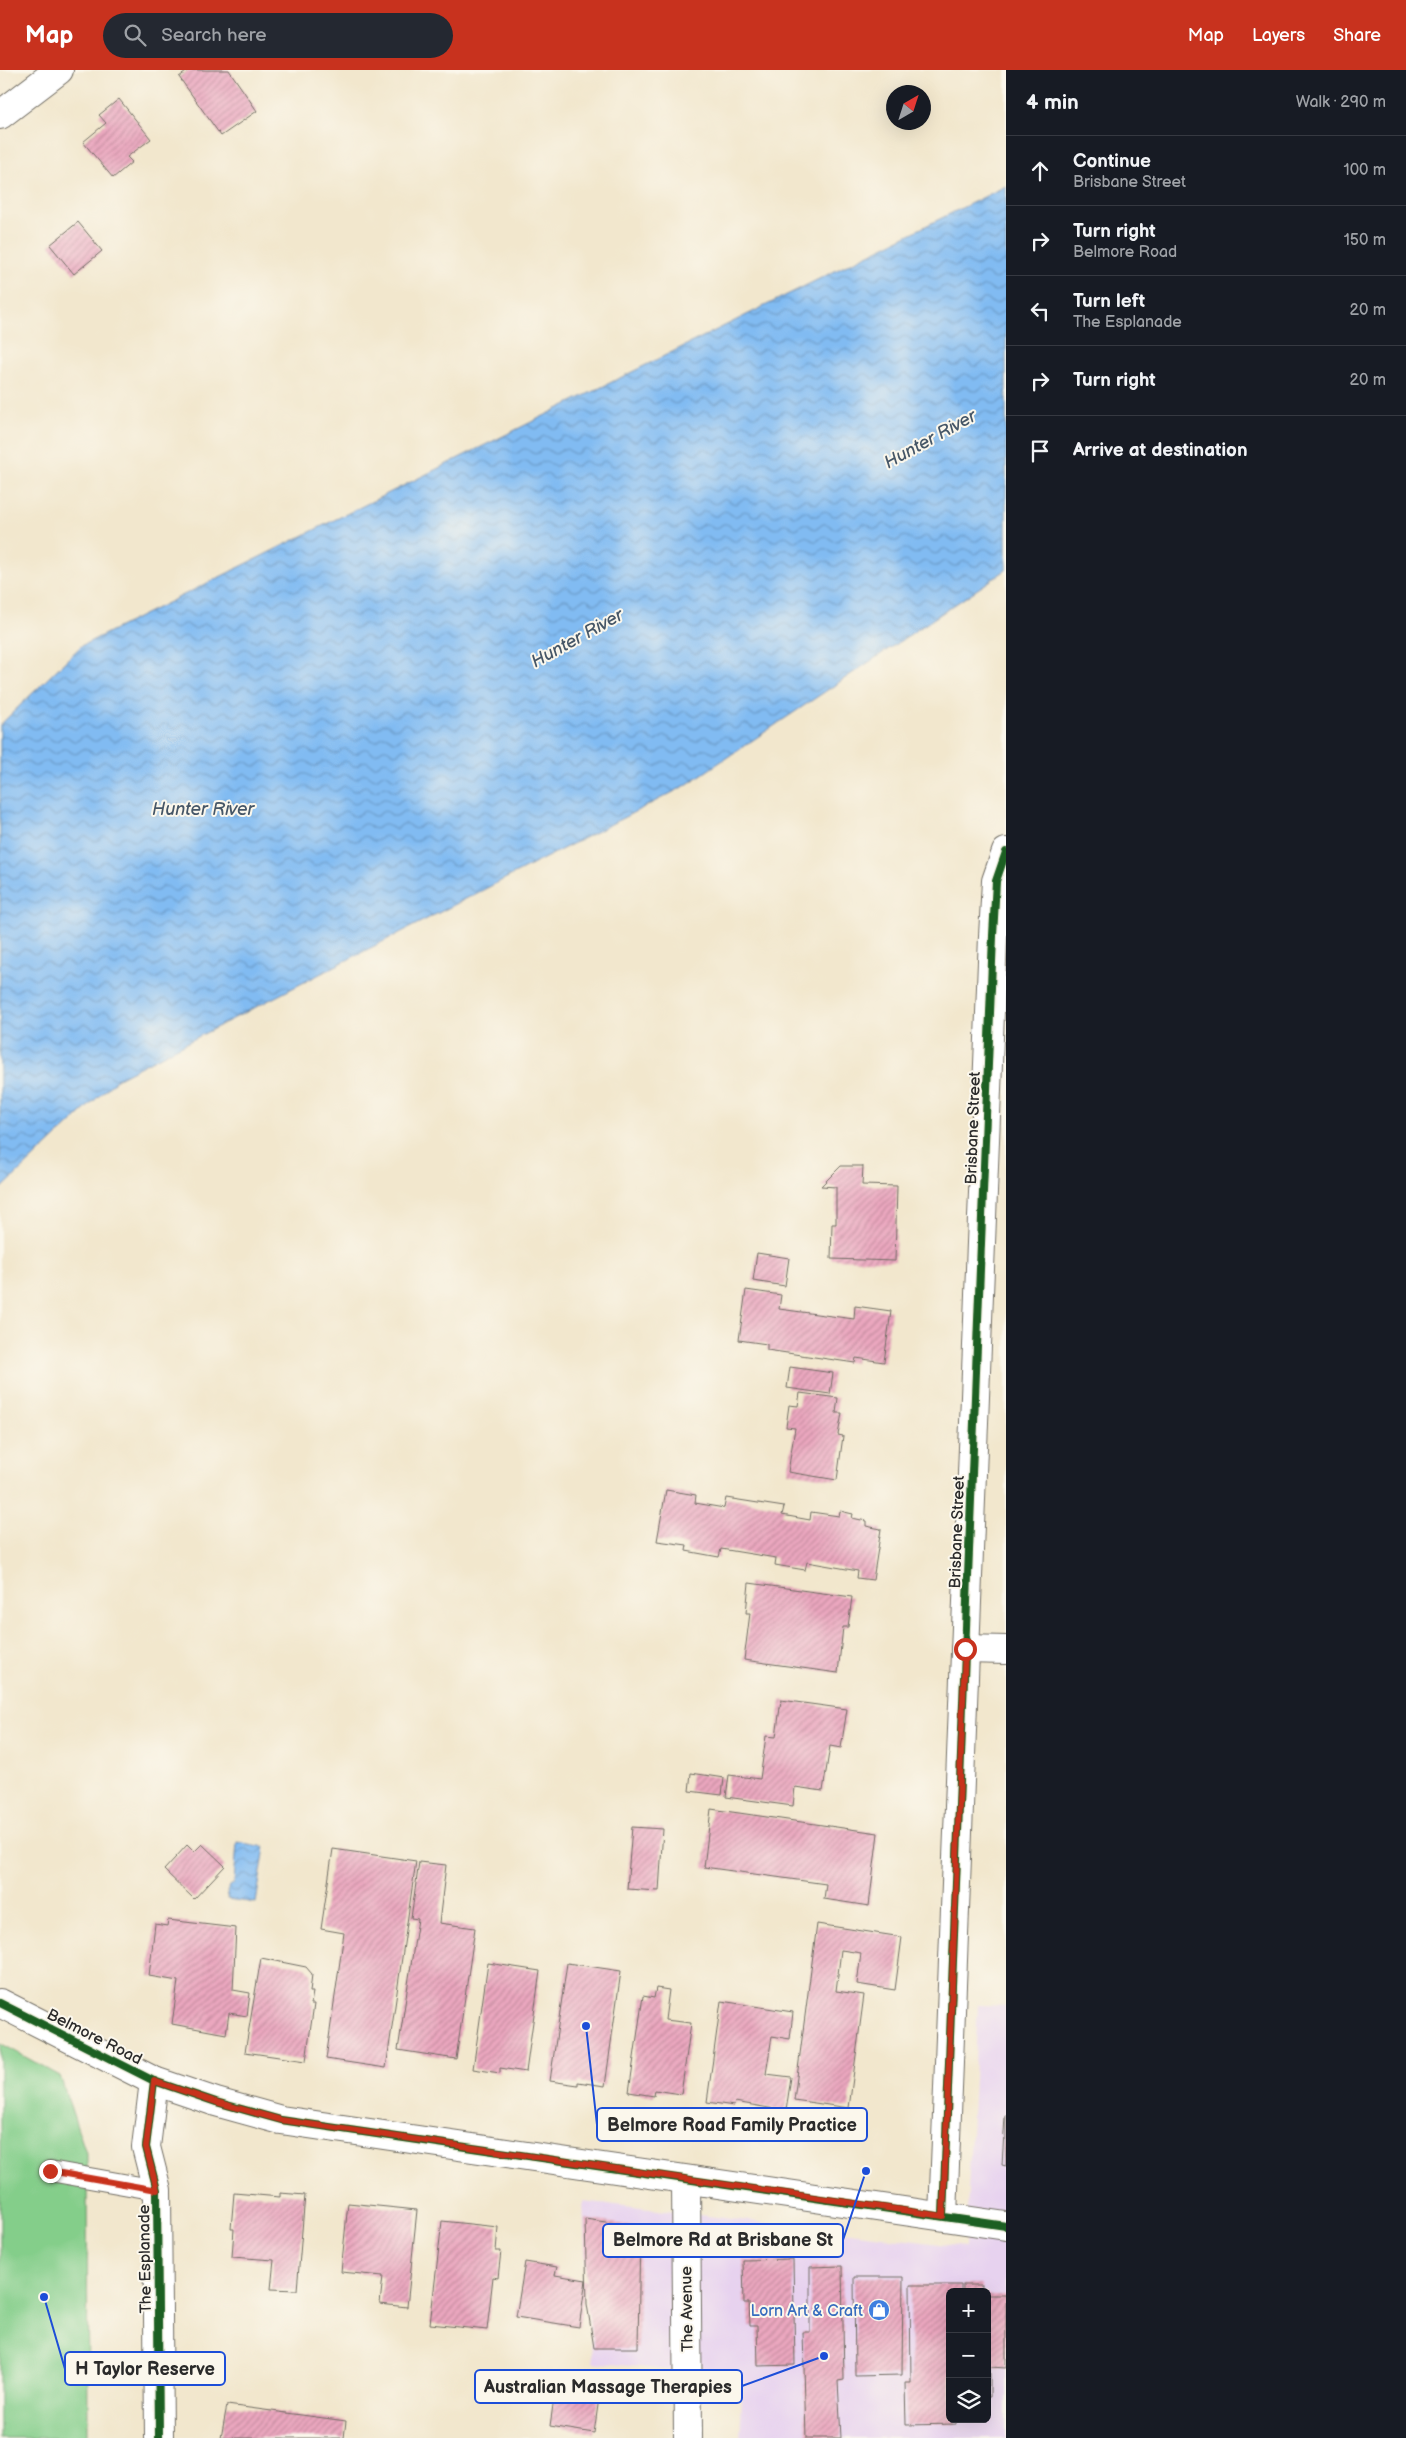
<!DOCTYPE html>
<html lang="en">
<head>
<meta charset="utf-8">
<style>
  :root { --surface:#171b24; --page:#242831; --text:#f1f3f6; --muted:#9ea1a6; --line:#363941; --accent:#c8321e }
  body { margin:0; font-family:"Balsamiq Sans",sans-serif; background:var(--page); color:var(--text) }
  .controls { position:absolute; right:15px; bottom:15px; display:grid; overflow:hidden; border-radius:8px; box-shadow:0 5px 20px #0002 }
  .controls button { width:45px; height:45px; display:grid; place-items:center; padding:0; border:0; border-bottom:1px solid var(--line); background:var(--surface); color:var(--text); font:25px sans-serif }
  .compass { position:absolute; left:886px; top:15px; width:45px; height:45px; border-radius:50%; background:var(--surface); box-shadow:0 5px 20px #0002; rotate:39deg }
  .stop { position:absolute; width:15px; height:15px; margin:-11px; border:4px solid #c8321e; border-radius:50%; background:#fff }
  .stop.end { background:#c8321e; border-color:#fff; box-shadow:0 1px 5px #0008 }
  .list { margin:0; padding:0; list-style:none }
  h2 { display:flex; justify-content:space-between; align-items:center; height:65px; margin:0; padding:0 20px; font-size:21px }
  h2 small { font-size:16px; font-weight:400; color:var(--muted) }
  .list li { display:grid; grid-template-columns:32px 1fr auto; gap:15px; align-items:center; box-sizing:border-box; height:70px; padding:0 20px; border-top:1px solid var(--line) }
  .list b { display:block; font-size:19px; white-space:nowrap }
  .list p { margin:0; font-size:16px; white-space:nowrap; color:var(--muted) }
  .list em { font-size:16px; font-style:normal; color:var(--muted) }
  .icon { flex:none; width:28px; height:28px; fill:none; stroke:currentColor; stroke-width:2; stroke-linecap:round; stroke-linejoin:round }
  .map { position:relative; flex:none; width:1006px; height:2368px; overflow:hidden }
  header { display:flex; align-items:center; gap:30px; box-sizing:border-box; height:70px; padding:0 25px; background:var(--accent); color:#fff }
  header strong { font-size:24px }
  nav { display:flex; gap:28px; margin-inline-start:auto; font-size:18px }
  .search { width:350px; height:45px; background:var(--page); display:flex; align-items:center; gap:12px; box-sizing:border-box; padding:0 18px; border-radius:28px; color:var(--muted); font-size:19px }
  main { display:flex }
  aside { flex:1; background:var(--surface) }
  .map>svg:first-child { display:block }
  .built { fill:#e7d2ef; fill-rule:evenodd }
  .green { fill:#84ce8a; stroke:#587c5a }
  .water { fill:url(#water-waves); stroke:#56738e }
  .building { fill:url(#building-hatch) }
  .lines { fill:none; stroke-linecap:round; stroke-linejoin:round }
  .service-casing { stroke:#716d64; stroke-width:22 }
  .minor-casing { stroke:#716d64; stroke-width:30 }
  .secondary-casing { stroke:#716d64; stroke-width:30 }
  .service { stroke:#fff; stroke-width:20 }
  .minor { stroke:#fff; stroke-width:28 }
  .secondary { stroke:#fff; stroke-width:28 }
  .cycleway-casing { stroke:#fbf7ec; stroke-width:11 }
  .cycleway { stroke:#1b5e20; stroke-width:8 }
  .route { stroke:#c8321e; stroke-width:6 }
  .labels { text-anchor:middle; stroke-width:4; stroke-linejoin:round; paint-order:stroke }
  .street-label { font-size:16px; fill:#2b2b2b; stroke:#fbf7ec }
  .shop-label { font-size:16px; fill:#366cbe; stroke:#fbf7ec; text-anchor:end }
  .water-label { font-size:18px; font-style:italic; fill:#455667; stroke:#fbf7ec }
  .leader { fill:none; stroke:#1d4ed8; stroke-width:2 }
  .callout-dot { fill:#1d4ed8; stroke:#fbf7ec; stroke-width:2 }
  .callout { fill:#fbf7ec; stroke:#1d4ed8; stroke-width:2 }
  .callout-label { font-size:18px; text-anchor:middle; font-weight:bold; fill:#2b2b2b }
</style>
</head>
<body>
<header>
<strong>Map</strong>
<div class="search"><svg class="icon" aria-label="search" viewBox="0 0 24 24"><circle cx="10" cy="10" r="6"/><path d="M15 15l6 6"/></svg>Search here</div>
<nav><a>Map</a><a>Layers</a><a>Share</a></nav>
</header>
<main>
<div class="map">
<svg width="1006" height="2368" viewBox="0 0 1006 2368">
  <defs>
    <pattern id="water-waves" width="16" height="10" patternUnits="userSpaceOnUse" patternTransform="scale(1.25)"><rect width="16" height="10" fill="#81bbf2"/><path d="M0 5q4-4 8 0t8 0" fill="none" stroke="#6a98c4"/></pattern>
    <pattern id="building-hatch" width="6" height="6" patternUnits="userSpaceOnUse" patternTransform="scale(1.25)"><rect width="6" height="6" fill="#eba7bf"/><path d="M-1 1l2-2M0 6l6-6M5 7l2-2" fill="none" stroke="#bf889b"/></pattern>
  </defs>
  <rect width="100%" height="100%" fill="#fbf7ec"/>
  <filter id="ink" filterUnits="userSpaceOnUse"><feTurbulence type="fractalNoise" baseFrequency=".02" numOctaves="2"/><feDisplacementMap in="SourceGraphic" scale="10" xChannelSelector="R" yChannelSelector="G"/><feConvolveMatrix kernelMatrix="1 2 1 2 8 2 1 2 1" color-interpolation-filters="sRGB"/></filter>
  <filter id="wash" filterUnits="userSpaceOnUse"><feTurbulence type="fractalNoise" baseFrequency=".0096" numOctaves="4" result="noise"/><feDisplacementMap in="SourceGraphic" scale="20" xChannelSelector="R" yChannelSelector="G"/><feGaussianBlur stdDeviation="1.12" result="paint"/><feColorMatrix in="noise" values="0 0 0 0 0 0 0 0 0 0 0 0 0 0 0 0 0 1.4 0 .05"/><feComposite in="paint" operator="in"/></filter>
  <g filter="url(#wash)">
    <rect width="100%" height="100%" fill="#f2e7cd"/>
    <path class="built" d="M978 1935 1006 1936V2368H740L743 2308 593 2292 587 2234 583 2131 965 2177ZM950 2222H987V2349H950Z"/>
    <path class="green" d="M0 1973 60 2006 87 2086 88 2368H0Z"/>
    <g class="water">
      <path d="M1006 116V500L683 717 118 1008 0 1120V655L81 576Z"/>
      <path d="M237 1772 265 1777 256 1833 227 1829 229 1817 234 1813Z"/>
    </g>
    <g id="blocks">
      <g class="building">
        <path d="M189 0H229L257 41 221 66 179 7Z"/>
        <path d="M119 29 151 69 127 87 132 92 113 108 83 72 106 53 99 45Z"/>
        <path d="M78 152 102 181 74 204 50 175Z"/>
        <path d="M841 1096H863L862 1115 897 1116 895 1191 831 1189 832 1154H836V1117L821 1116Z"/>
        <path d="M757 1183 789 1188 785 1216 753 1211Z"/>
        <path d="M746 1220 781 1225 779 1239 854 1249 855 1236 891 1241 884 1292 856 1288 855 1293 767 1280V1274L739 1270Z"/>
        <path d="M790 1297 833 1303 830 1324 787 1318Z"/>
        <path d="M800 1323 838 1328 836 1343H842L838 1365 843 1366 837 1410 788 1402 795 1358 786 1357 789 1335 798 1336Z"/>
        <path d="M666 1420 696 1425 695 1433 724 1438 726 1428 784 1437 782 1445 810 1450 811 1442 839 1446 840 1441 853 1444 852 1448 866 1451V1456L881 1459 873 1510 857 1508 858 1501 807 1492 805 1500 775 1495 776 1488 721 1479 719 1487 686 1481 687 1475 657 1471Z"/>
        <path d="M749 1513 852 1527 848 1557H843L838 1603 744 1590 750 1543H746Z"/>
        <path d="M781 1630 847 1639 841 1678 830 1676 823 1721 795 1717 793 1736 726 1727 729 1705 760 1709 766 1666 776 1667Z"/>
        <path d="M691 1703 724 1708 722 1725 689 1721Z"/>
        <path d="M711 1739 878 1763 869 1836 824 1829 826 1814 704 1797Z"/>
        <path d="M632 1757 663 1759 659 1821 627 1819Z"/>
        <path d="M202 1774 225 1796 194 1829 164 1800 187 1775 194 1782Z"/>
        <path d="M333 1779 416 1791 386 1998 326 1989 344 1863 321 1859Z"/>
        <path d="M419 1792 446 1795 439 1853 475 1858 456 1989 398 1980 418 1849 411 1848Z"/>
        <path d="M168 1850 236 1858 233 1920 250 1923 247 1946 229 1943 226 1964 172 1954 178 1911 149 1906 155 1854 167 1856Z"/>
        <path d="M817 1854 902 1867 895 1920 857 1914 861 1883 841 1880 836 1921 864 1925 849 2038 794 2030Z"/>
        <path d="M261 1888 306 1897 312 1904 310 1922H313L311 1934H314L306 1991 245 1982Z"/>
        <path d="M488 1893 540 1901 526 2002 500 1998V2003L473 1999Z"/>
        <path d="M567 1893 621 1901 605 2016 578 2012V2015L550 2011Z"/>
        <path d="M656 1918 669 1920 665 1950 691 1953 681 2024 655 2020 654 2026 629 2022 643 1926 654 1928Z"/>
        <path d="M721 1931 793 1942 790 1969 772 1966 766 2004 791 2007 786 2041 735 2032 734 2036 707 2032Z"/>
        <path d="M1005 2046H1006V2096L1002 2095Z"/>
        <path d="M234 2123 280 2127V2123L305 2125 297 2220 271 2219 274 2190 232 2187 234 2159H231Z"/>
        <path d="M348 2133 417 2140 407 2237 380 2234 383 2206 341 2202Z"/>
        <path d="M585 2149 640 2157 638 2278H594L587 2234Z"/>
        <path d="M442 2151 498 2157 496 2181H501L498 2208 493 2207 487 2260 430 2254Z"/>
        <path d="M793 2189 795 2295 758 2296 757 2256H750L749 2233H744L743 2190Z"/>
        <path d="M525 2192 557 2197 555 2205 586 2210 579 2257 516 2247Z"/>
        <path d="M842 2196 844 2310 838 2311 841 2368H806L803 2262H810V2197Z"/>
        <path d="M854 2207H903L902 2305 855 2306Z"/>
        <path d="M910 2215H961V2222H950V2349H956V2354L906 2355 905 2313H911Z"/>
        <rect x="963" y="2215" width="19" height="7"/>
        <path d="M987 2225H1006V2298L990 2297V2327H987Z"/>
        <path d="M556 2314 600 2321 594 2363 550 2356Z"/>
        <path d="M227 2335 346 2351 344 2368H221Z"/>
      </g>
    </g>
  </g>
  <g filter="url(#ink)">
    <use href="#blocks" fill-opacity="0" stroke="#716d64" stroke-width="1"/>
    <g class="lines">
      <g class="service-casing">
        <path id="service" d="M50 2101 157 2120"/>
      </g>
      <g class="minor-casing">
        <g id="minor">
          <path d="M0 45 59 0"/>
          <path d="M965 1579 1006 1580"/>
          <path d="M154 2011 146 2077 157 2120 159 2368"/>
          <path d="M686 2110 688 2368"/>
          <path d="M943 2146 993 866 996 811 1006 782"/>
        </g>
      </g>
      <g class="secondary-casing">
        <path id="secondary" d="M0 1933 154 2011 216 2032 281 2050 1006 2156"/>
      </g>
      <use href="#service" class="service"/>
      <use href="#minor" class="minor"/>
      <use href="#secondary" class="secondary"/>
      <g class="cycleway-casing">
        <g id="cycleway">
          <path d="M0 1933 154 2011 216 2032 281 2050 1006 2156"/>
          <path d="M154 2011 146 2077 157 2120 159 2368"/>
          <path d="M943 2146 993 866 996 811 1006 782"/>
        </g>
      </g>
      <use href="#cycleway" class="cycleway"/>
    </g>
  </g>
  <g class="lines" filter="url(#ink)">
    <path class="route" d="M50 2101 157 2120 146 2077 154 2011 216 2032 281 2050 943 2146 965 1579"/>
  </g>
  <defs>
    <g id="shop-disc" transform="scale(1.125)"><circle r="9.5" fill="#3f7fe0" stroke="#fbf7ec"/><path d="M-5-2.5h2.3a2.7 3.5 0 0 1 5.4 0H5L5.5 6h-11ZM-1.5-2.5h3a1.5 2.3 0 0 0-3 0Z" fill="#fff"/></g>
  </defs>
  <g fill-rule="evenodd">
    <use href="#shop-disc" x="879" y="2240"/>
  </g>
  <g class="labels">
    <g class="street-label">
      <text transform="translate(972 1058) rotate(-88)" y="6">Brisbane Street</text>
      <text transform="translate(956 1462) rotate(-88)" y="6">Brisbane Street</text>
      <text transform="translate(95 1966) rotate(27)" y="6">Belmore Road</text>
      <text transform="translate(144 2189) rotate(-91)" y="6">The Esplanade</text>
      <text transform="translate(686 2239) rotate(-91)" y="6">The Avenue</text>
    </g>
    <g class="shop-label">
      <text x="863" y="2246">Lorn Art &amp; Craft</text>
    </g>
    <g class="water-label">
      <text transform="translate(930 369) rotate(-29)" y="6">Hunter River</text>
      <text transform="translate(577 568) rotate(-29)" y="6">Hunter River</text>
      <text x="203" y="745">Hunter River</text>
    </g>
  </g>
  <path class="leader" d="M586 1956L597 2055M866 2101L843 2170M44 2227L65 2299M824 2286L742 2316"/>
  <g class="callout-dot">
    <circle cx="586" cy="1956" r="5"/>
    <circle cx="866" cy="2101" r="5"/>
    <circle cx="44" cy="2227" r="5"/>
    <circle cx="824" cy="2286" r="5"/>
  </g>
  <g class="callout">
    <rect x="597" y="2038" width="270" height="33" rx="5"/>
    <rect x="603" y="2154" width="240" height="33" rx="5"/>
    <rect x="65" y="2282" width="160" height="33" rx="5"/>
    <rect x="475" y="2300" width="267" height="33" rx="5"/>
  </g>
  <g class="callout-label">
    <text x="732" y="2061">Belmore Road Family Practice</text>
    <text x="723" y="2176">Belmore Rd at Brisbane St</text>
    <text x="145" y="2305">H Taylor Reserve</text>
    <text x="608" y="2323">Australian Massage Therapies</text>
  </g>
</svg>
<div class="controls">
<button>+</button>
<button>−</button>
<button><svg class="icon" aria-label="layers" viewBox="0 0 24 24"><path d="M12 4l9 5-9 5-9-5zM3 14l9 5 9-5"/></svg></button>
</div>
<svg class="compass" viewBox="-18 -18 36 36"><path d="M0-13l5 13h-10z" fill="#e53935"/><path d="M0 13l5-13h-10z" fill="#9ea1a6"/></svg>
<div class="stop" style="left:965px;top:1579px"></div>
<div class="stop end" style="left:50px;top:2101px"></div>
</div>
<aside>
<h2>4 min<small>Walk · 290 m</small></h2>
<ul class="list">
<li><svg class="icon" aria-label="ahead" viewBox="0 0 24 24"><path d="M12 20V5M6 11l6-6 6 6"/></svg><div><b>Continue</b><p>Brisbane Street</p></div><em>100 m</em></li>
<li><svg class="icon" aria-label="right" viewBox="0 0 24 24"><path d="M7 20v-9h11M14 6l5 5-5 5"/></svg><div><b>Turn right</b><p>Belmore Road</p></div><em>150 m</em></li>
<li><svg class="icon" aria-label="left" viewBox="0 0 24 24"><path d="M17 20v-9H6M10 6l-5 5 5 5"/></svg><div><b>Turn left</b><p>The Esplanade</p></div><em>20 m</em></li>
<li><svg class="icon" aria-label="right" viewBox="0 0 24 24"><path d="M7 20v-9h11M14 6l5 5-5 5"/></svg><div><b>Turn right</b></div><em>20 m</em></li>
<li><svg class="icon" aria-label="arrive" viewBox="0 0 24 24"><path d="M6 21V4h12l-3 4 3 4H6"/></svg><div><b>Arrive at destination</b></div></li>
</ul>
</aside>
</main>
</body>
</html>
